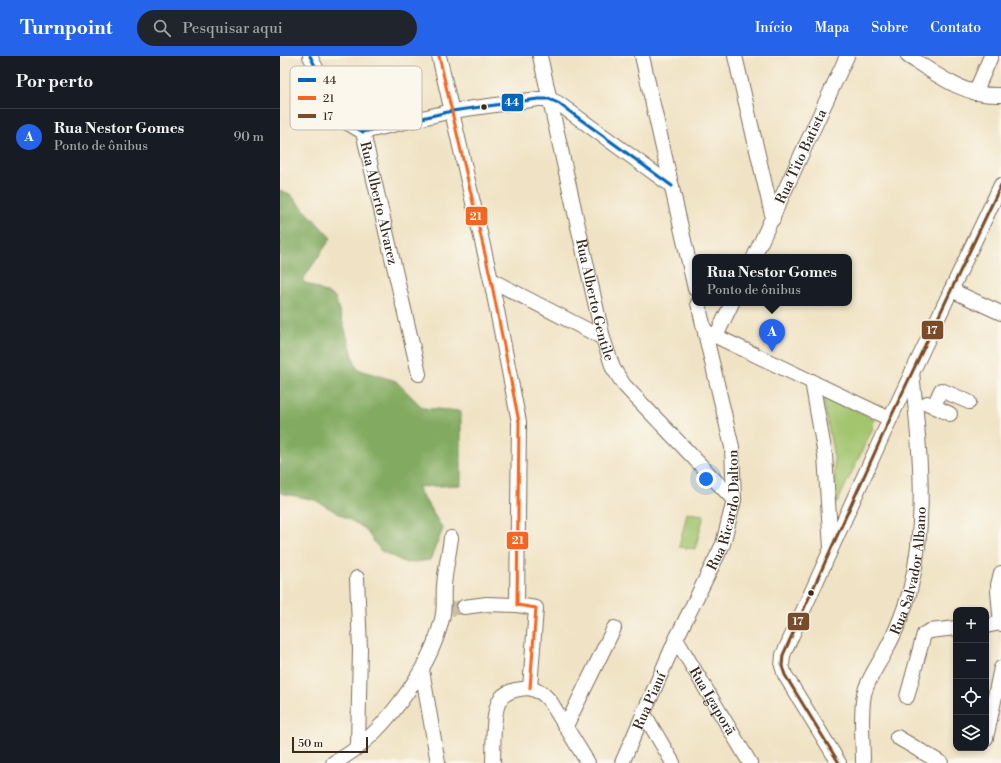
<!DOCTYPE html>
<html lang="pt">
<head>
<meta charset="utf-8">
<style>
  :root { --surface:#171b24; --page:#20242c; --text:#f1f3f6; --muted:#9ea1a6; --line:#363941; --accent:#2563eb }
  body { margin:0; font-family:"Libre Bodoni",serif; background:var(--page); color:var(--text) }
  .controls { position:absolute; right:12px; bottom:12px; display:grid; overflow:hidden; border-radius:8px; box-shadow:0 2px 6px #0003 }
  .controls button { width:36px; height:36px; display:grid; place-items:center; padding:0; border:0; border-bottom:1px solid var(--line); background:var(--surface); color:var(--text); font:20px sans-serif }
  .scale { position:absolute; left:12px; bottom:10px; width:76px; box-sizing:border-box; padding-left:4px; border:2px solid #3b2a1e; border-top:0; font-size:11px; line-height:14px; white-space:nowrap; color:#3b2a1e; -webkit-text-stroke:3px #fbf7ec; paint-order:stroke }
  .you { position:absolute; left:426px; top:423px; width:14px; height:14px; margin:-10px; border:3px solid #fff; border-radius:50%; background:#1a73e8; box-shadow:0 0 0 6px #1a73e833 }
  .badge { display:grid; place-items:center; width:26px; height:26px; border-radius:50%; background:var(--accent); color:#fff; font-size:13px; font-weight:700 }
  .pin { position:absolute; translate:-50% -33px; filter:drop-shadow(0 1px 2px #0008) }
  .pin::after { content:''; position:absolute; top:21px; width:14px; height:12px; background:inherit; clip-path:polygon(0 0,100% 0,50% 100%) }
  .popup { position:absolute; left:412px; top:198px; width:160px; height:52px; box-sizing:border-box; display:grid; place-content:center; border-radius:8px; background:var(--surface); filter:drop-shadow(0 1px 3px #0005); font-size:13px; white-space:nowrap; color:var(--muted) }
  .popup b { font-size:15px; color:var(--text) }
  .popup::after { content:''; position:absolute; left:50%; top:100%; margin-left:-8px; border:8px solid transparent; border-top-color:var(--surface) }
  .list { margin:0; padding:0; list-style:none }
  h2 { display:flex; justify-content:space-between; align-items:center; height:52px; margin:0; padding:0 16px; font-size:17px }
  h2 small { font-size:13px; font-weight:400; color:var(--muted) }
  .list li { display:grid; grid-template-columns:26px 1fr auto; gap:12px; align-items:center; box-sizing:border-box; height:56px; padding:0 16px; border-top:1px solid var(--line) }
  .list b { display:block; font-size:15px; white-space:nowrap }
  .list p { margin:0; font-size:13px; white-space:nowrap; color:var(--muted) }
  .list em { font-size:13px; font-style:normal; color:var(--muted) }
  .icon { flex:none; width:22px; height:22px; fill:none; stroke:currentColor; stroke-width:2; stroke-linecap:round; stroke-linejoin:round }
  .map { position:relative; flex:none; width:721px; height:707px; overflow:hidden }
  header { display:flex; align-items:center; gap:24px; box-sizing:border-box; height:56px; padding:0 20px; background:var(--accent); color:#fff }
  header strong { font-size:19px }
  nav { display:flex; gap:22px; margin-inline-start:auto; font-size:14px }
  .search { width:280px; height:36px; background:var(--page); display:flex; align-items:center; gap:10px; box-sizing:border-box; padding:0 14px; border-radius:22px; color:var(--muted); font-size:15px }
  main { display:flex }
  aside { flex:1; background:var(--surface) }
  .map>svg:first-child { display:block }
  .green { fill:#a3c56e; stroke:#6f7846 }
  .forest { fill:#82aa61; stroke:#5e6a40 }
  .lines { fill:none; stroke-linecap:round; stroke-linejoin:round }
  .minor-tunnel { stroke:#ccbea4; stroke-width:14; stroke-dasharray:14 7; stroke-linecap:butt }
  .minor-casing { stroke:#7a6b58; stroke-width:16 }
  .minor { stroke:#fff; stroke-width:14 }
  .bus-1-casing { stroke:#fbf7ec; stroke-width:6 }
  .bus-2-casing { stroke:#fbf7ec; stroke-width:6 }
  .bus-3-casing { stroke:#fbf7ec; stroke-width:6 }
  .bus-1 { stroke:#0065bd; stroke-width:3 }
  .bus-2 { stroke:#f26522; stroke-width:3 }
  .bus-3 { stroke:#7a4b2a; stroke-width:3 }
  .bus-dot { fill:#3b2a1e; stroke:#fbf7ec; stroke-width:1.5 }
  .labels { text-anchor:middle; stroke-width:3.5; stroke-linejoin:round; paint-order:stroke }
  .street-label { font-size:14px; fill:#3b2a1e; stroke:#fbf7ec }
  .key { fill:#fbf7ec; stroke:#c1baae; stroke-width:1 }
  .key-label { font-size:11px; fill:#3b2a1e }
  .line-badge { stroke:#fbf7ec; stroke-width:1.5 }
  .badge-label { font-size:11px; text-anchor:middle; font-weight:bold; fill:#fff }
</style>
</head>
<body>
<header>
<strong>Turnpoint</strong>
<div class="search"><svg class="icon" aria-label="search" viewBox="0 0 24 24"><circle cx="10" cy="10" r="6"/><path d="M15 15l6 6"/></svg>Pesquisar aqui</div>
<nav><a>Início</a><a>Mapa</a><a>Sobre</a><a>Contato</a></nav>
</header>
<main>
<aside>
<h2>Por perto<small></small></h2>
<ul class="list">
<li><span class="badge">A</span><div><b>Rua Nestor Gomes</b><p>Ponto de ônibus</p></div><em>90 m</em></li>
</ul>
</aside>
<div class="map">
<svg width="721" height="707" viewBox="0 0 721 707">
  <rect width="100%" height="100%" fill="#fbf7ec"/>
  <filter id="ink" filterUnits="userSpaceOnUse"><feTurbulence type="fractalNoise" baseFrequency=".025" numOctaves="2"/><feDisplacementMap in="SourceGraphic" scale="8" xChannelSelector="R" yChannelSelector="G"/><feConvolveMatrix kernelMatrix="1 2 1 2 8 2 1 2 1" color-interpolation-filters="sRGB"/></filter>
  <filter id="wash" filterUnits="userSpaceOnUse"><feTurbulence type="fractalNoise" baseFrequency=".012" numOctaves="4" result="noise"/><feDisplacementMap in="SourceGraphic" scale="16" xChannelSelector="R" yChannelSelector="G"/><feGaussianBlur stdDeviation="0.9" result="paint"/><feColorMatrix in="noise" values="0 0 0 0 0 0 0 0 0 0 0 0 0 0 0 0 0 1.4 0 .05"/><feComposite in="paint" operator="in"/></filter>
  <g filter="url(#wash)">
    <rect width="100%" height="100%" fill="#f0e3c5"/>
    <g class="green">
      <path d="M546 340 594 363 593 372 557 447H555L554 401 543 344V341Z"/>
      <path d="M407 457 424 459 415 493 399 491Z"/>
    </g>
    <path class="forest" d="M0 134 10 138 51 182 22 225 55 241 77 313 116 325 143 352 181 355V429L137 431 163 473 150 504 126 507 101 495 84 472 35 444 0 437Z"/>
  </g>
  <g filter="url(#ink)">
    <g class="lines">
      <path class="minor-tunnel" d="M171 553 184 551"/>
      <g class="minor-casing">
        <g id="minor">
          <path d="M30 0 60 60 66 66 83 76 172 55 258 43H269L278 47 392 130"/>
          <path d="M159 0 211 224 239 366 237 549 256 552 250 632"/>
          <path id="s1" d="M260 0 323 282 333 312 344 329 454 444"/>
          <path d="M362 0 415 233"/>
          <path d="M455 0 493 163"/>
          <path d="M628 0C657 19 685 41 721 39"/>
          <path d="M695 37 711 0"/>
          <path id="s2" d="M83 76 139 318"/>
          <path id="s3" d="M474 201 567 0"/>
          <path d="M211 224 323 282"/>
          <path d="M671 234 721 257"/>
          <path d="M425 275 610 363"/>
          <path d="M436 280 452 247"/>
          <path d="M532 325 545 399 551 492"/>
          <path d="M647 347 670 358"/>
          <path d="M654 350 661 334 689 346"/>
          <path d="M77 522 80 593 78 691"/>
          <path d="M718 529 721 517"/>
          <path d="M718 535 721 568"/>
          <path d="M184 551 207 548 237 549"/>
          <path d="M706 570 721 567"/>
          <path id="s4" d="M396 583 470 707"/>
          <path d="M142 614 158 707"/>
          <path d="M250 632 262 637 270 645 308 707"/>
          <path d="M627 641 644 578 650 575 676 572"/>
          <path d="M363 656 393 707"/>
          <path d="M286 670 334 572"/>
          <path d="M617 681 661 707"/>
          <path d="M706 682 721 612"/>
          <path d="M53 707C100 684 150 614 162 563 165 552 163 542 164 530 165 514 169 498 171 482"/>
          <path d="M213 707C214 691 211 650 223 640 231 633 241 633 250 632"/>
          <path id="s5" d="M342 707 396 583 443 488 454 444 452 391 418 247"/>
          <path d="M559 707 505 619 502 610 503 599 610 363 721 129"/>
          <path id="s6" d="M583 707C583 684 580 660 584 638 588 622 599 608 606 594 615 578 627 548 631 530 648 461 639 385 632 316"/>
        </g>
      </g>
      <use href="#minor" class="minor"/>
      <g class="bus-1-casing">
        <path id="bus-1" d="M30 0 60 60 66 66 83 76 172 55 258 43H269L278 47 392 130"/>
      </g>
      <g class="bus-2-casing">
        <path id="bus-2" d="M159 0 211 224 239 366 237 549 256 552 250 632"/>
      </g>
      <g class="bus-3-casing">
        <path id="bus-3" d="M559 707 505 619 502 610 503 599 610 363 721 129"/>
      </g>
      <use href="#bus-1" class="bus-1"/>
      <use href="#bus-2" class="bus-2"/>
      <use href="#bus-3" class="bus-3"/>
    </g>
  </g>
  <g class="bus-dot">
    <circle cx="204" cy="51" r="3.5"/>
    <circle cx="531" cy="537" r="3.5"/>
  </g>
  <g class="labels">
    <g class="street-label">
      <text dy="5" stroke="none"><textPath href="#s3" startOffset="111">Rua Tito Batista</textPath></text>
      <text dy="5" stroke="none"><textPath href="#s2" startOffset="73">Rua Alberto Alvarez</textPath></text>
      <text dy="5" stroke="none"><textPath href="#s1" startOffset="250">Rua Alberto Gentile</textPath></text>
      <text dy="5" stroke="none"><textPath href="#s5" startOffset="275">Rua Ricardo Dalton</textPath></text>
      <text dy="5" stroke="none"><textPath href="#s6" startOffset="202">Rua Salvador Albano</textPath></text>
      <text dy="5" stroke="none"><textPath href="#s5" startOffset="68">Rua Piauí</textPath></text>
      <text dy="5" stroke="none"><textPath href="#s4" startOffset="72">Rua Igaporã</textPath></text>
    </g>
  </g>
  <rect x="10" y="10" width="132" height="64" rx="6" class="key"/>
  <rect x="18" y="22" width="18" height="4" fill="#0065bd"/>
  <rect x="18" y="40" width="18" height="4" fill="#f26522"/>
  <rect x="18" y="58" width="18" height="4" fill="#7a4b2a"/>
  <g class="key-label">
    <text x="43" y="28">44</text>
    <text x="43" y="46">21</text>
    <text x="43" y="64">17</text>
  </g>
  <g class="line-badge">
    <rect x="221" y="37" width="23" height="19" rx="4" fill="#0065bd"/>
    <rect x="185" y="150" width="23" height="20" rx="4" fill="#f26522"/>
    <rect x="641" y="264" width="23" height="20" rx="4" fill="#7a4b2a"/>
    <rect x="226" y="475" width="23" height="19" rx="4" fill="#f26522"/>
    <rect x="507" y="556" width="23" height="19" rx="4" fill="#7a4b2a"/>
  </g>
  <g class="badge-label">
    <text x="232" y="50">44</text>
    <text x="196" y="164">21</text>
    <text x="652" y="278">17</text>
    <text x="238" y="488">21</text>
    <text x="518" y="569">17</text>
  </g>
</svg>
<div class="controls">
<button>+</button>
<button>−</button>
<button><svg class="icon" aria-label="locate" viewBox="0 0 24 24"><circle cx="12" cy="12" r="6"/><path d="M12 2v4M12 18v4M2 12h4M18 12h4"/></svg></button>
<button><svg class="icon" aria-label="layers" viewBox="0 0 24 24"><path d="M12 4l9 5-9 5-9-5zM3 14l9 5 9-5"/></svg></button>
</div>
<div class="scale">50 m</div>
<div class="you"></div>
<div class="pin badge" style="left:492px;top:296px">A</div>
<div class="popup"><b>Rua Nestor Gomes</b>Ponto de ônibus</div>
</div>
</main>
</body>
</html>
